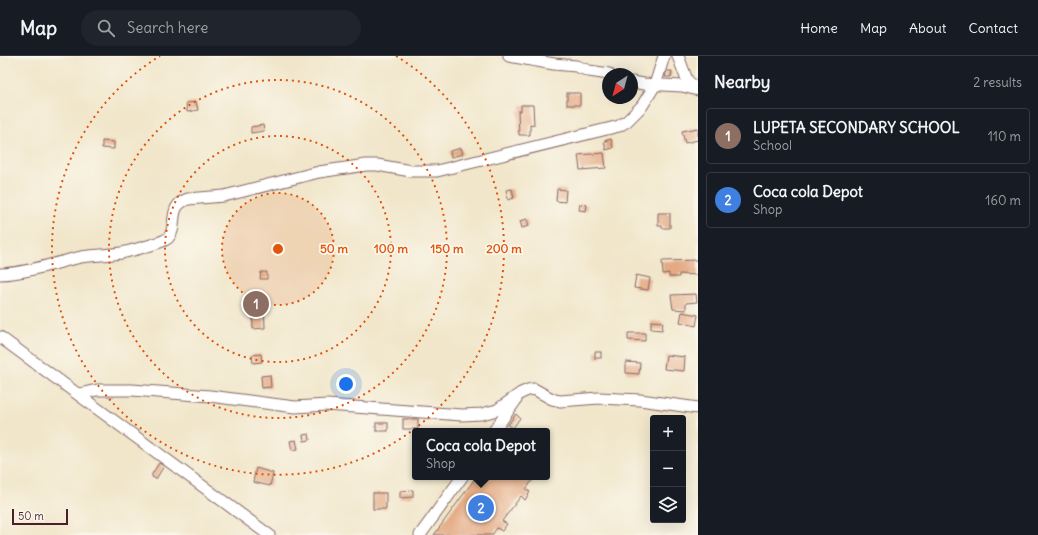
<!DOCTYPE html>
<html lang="en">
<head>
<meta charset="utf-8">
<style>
  :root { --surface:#171b24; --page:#20242c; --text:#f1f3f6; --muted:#9ea1a6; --line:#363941; --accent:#db2777 }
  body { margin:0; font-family:Delius,sans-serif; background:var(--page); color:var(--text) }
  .controls { position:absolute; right:12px; bottom:12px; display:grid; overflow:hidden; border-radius:4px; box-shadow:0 4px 16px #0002 }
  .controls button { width:36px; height:36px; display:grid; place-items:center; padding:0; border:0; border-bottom:1px solid var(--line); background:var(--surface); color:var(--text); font:20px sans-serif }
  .compass { position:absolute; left:602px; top:12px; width:36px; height:36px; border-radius:50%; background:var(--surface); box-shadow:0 4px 16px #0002; rotate:216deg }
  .scale { position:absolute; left:12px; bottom:10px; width:56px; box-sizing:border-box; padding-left:4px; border:2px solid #4a1f2b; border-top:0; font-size:11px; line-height:14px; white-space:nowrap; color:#4a1f2b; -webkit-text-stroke:3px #fbf7ec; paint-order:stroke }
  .you { position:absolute; left:346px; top:328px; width:14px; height:14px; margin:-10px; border:3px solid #fff; border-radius:50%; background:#1a73e8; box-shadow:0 0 0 6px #1a73e833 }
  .badge { display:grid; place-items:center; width:26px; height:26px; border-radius:50%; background:var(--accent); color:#fff; font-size:13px; font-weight:700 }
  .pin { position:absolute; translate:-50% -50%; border:2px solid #fff; box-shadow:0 1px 4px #0006 }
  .popup { position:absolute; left:412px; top:372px; width:138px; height:52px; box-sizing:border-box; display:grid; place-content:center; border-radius:4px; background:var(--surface); filter:drop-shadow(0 1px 3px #0005); font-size:13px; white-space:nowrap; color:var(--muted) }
  .popup b { font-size:15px; color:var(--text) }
  .popup::after { content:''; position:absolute; left:50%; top:100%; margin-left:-8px; border:8px solid transparent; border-top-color:var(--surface) }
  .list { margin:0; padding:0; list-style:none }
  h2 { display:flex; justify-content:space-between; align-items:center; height:52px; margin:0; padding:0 16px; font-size:17px }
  h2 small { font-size:13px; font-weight:400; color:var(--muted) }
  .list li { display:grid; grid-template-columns:26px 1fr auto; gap:12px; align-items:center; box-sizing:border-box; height:56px; margin:0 8px 8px; padding:0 8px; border:1px solid var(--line); border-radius:4px }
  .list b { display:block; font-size:15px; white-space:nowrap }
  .list p { margin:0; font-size:13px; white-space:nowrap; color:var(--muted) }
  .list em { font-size:13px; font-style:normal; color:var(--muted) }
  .icon { flex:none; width:22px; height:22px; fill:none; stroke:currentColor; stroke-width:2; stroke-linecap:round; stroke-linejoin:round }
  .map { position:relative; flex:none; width:698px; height:479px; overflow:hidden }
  header { display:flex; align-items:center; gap:24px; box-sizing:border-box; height:56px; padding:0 20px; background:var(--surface); border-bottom:1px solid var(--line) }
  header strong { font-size:19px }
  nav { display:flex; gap:22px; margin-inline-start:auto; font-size:14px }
  .search { width:280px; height:36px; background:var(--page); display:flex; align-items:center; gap:10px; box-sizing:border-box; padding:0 14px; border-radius:22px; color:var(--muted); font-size:15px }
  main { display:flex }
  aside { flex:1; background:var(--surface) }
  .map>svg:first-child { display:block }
  .building { fill:#e4aa84 }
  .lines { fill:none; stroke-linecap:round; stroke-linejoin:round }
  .minor-casing { stroke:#846563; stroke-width:13 }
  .minor { stroke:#fff; stroke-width:11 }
  .ring { fill:none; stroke:#e0560e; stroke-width:2; stroke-dasharray:2 4 }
  .centre { fill:#e0560e; stroke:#fbf7ec; stroke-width:2 }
  .ring-label { font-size:12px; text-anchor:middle; font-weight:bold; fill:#e0560e; stroke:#fbf7ec; stroke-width:3.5; stroke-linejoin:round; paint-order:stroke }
</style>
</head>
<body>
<header>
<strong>Map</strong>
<div class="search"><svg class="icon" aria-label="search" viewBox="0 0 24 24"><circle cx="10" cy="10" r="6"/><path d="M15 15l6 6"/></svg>Search here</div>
<nav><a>Home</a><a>Map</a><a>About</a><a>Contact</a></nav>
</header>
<main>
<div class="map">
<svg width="698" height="479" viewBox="0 0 698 479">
  <rect width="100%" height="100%" fill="#fbf7ec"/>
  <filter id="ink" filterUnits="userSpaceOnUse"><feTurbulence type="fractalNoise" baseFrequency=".025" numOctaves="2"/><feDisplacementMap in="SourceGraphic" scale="8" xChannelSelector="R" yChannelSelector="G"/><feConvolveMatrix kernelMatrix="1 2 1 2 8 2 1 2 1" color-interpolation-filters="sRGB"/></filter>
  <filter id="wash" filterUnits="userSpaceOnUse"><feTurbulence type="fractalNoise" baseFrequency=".012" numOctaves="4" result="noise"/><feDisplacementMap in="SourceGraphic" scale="16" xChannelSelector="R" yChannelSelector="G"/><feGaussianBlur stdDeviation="0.9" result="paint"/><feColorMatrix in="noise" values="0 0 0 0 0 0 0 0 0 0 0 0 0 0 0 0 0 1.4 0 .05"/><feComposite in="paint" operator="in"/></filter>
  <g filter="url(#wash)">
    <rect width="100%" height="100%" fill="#f1e6ca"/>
    <g id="blocks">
      <g class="building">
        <path d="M667 15H672L671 21H665Z"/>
        <rect x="567" y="37" width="13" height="12"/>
        <path d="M196 46 198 54 187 56 186 47Z"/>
        <path d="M521 49H533L534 69 530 68V79H519L518 55H521Z"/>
        <path d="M263 69 264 75 251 77V71Z"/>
        <path d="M698 72V84L685 87 682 75Z"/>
        <path d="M611 83 613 92 606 94 604 85Z"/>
        <path d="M102 85 114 86V93L102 92Z"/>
        <path d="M461 92 463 98 451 101 450 95Z"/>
        <path d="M604 97 606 112 580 114 578 99Z"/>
        <path d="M512 133 514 142 508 144 506 134Z"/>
        <path d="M557 133 566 134 565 146 556 145Z"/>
        <path d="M580 148 587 149 586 155 579 154Z"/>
        <path d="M658 157H670V172H662V170H658Z"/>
        <path d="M527 163 529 170 522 172 520 165Z"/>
        <path d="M698 204V219L679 218V221H669V217L663 218 662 205Z"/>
        <path d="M261 216H267V223H260Z"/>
        <path d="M636 219 650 222 648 234 634 232Z"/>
        <path d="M696 238 697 246 686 247V254L673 253 671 239Z"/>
        <path d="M264 246 265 272 253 273 252 247Z"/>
        <path d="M682 256 698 259 696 270 680 266Z"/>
        <path d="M651 265 663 266 662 274 651 273Z"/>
        <path d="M628 277H645V285L628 284Z"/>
        <rect x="595" y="296" width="6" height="6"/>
        <path d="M261 298 262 306 253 307 252 299Z"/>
        <path d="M666 299 685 301 684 315 664 313Z"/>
        <path d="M626 306 640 307 639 318 626 317Z"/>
        <path d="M270 319 271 331 262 332 261 320Z"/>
        <path d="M516 358 520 362 513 372 508 369Z"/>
        <rect x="403" y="363" width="15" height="10"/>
        <rect x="376" y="367" width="12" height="8"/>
        <path d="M309 378 310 384 304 385 303 379Z"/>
        <path d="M296 384 298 393 292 394 290 385Z"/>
        <path d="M159 407 164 410 156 423 152 421V418Z"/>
        <path d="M256 412 273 417 270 430 253 426Z"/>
        <path d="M476 421H535L526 433 530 436 525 444 521 440 502 465 507 468 502 475 497 472 492 479H434Z"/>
        <path d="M413 434V441L400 442V435Z"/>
        <rect x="373" y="437" width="13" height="16"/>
      </g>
    </g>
  </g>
  <g filter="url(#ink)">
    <use href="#blocks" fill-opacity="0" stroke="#846563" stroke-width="1"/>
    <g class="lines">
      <g class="minor-casing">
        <g id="minor">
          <path d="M509 0 554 8 576 10 589 15 609 18"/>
          <path d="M678 0 687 24 696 33"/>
          <path d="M632 26 644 28 682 30 698 34"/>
          <path d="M0 218C27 217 55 207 81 201 94 199 108 199 121 197 131 195 141 192 151 189 156 187 163 186 168 182 179 171 166 150 188 143L224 140 319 116 366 109H377L411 115H437L607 73 619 70 627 65 642 50 655 29 664 0"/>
          <path d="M0 281 269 479"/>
          <path d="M79 338 97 334H132L210 340 295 351 327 349 462 359 482 358 497 354 521 337 528 334 534 333 552 343 560 345 599 342 640 344 698 352"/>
          <path d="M494 375 516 344"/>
          <path d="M420 479 462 421"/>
        </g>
      </g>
      <use href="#minor" class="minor"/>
    </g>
  </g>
  <circle cx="278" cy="193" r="56" fill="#e0560e" fill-opacity=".12"/>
  <g class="ring">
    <circle cx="278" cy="193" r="56"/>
    <circle cx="278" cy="193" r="113"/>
    <circle cx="278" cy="193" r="169"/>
    <path d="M396 0A226 226 0 1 1 160 0"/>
  </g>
  <circle cx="278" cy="193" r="6" class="centre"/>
  <g class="ring-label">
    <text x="334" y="197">50 m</text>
    <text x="391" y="197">100 m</text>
    <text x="447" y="197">150 m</text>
    <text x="504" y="197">200 m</text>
  </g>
</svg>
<div class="controls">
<button>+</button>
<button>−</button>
<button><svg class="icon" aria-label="layers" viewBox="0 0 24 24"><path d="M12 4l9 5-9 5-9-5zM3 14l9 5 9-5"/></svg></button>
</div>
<svg class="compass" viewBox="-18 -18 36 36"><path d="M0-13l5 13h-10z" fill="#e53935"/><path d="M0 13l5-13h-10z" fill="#9ea1a6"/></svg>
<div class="scale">50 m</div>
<div class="you"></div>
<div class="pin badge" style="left:256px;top:248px;background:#8d6e63">1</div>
<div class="pin badge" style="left:481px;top:452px;background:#3f7fe0">2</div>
<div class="popup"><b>Coca cola Depot</b>Shop</div>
</div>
<aside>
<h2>Nearby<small>2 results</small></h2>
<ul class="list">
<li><span class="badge" style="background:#8d6e63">1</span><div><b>LUPETA SECONDARY SCHOOL</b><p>School</p></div><em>110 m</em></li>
<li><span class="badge" style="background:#3f7fe0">2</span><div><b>Coca cola Depot</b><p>Shop</p></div><em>160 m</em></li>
</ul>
</aside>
</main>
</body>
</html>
